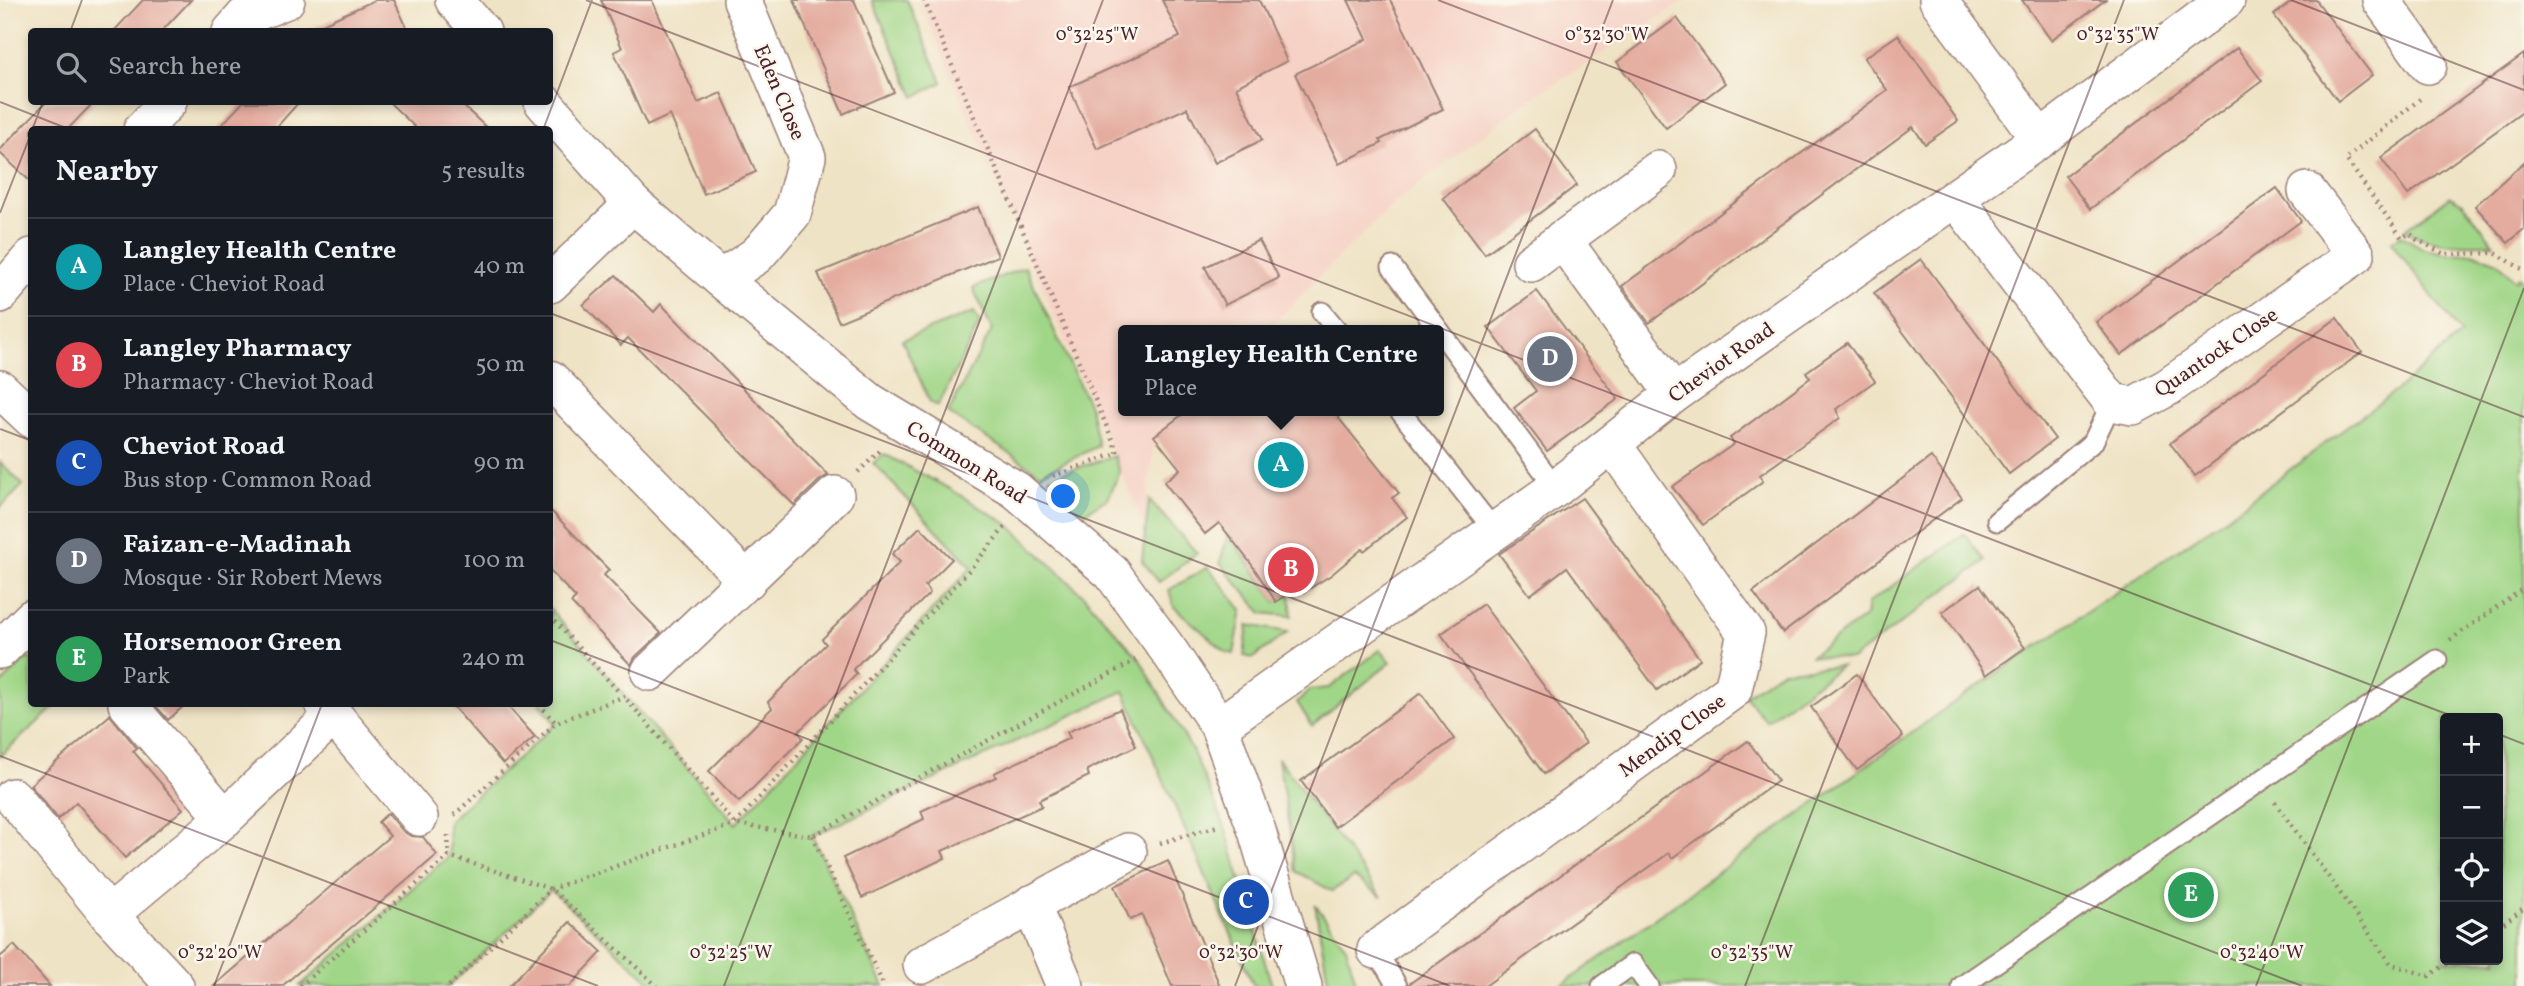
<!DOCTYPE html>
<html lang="en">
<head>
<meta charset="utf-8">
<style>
  :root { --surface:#171b24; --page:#242831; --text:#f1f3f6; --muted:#9ea1a6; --line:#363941; --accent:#8c9099 }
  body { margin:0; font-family:Vollkorn,serif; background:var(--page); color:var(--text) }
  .controls { position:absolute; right:21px; bottom:21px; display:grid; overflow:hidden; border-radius:7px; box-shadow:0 4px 10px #0003 }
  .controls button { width:63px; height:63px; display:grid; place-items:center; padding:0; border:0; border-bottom:2px solid var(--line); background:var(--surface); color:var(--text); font:35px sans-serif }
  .you { position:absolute; left:1064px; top:497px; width:24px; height:24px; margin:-18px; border:5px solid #fff; border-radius:50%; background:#1a73e8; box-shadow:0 0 0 10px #1a73e833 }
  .badge { display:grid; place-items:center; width:46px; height:46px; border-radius:50%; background:var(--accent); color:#fff; font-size:23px; font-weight:700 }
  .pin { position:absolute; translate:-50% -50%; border:4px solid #fff; box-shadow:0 2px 7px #0006 }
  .popup { position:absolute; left:1118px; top:325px; width:326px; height:91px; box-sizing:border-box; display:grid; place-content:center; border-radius:7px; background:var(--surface); filter:drop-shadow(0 2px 5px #0005); font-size:23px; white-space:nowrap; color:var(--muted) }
  .popup b { font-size:26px; color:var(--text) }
  .popup::after { content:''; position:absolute; left:50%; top:100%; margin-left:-14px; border:14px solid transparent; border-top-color:var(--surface) }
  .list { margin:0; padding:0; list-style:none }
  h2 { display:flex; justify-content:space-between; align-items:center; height:91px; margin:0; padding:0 28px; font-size:30px }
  h2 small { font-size:23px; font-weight:400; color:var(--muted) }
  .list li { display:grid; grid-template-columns:46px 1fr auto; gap:21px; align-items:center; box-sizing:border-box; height:98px; padding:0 28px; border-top:2px solid var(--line) }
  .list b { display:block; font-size:26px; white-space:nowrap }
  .list p { margin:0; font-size:23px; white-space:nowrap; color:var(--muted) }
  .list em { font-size:23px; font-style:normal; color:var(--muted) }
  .icon { flex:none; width:38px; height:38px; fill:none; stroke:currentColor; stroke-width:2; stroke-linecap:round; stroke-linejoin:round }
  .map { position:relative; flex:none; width:2524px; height:986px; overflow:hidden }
  .search { position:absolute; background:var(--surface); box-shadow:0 4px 10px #0003; left:28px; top:28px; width:525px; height:77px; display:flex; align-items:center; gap:18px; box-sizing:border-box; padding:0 24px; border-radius:7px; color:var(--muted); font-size:26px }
  .panel { position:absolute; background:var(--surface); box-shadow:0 4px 10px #0003; left:28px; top:126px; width:525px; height:581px; border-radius:7px }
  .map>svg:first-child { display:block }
  .built { fill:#f6d1c5 }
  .green { fill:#a0d687; stroke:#757a59; stroke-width:2; fill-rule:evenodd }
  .building { fill:#e4ab9f }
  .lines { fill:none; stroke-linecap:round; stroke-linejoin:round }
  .service-casing { stroke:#9c8178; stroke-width:23 }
  .minor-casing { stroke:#9c8178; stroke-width:40 }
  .path { stroke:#9c8178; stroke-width:4.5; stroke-dasharray:2 5; stroke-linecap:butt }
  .service { stroke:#fff; stroke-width:19 }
  .minor { stroke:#fff; stroke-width:37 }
  .ticks { fill:none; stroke:#4a1f2b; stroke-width:2; stroke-opacity:0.45 }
  .labels { text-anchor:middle; stroke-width:5; stroke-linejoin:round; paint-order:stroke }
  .street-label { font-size:21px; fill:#4a1f2b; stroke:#fbf7ec }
  .ticks-label { font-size:18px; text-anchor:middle; fill:#4a1f2b; stroke:#fbf7ec; stroke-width:5; stroke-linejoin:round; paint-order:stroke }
</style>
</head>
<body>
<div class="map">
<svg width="2524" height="986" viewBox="0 0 2524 986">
  <rect width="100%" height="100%" fill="#fbf7ec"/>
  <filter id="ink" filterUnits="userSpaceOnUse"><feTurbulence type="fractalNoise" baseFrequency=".0143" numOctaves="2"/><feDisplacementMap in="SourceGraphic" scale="14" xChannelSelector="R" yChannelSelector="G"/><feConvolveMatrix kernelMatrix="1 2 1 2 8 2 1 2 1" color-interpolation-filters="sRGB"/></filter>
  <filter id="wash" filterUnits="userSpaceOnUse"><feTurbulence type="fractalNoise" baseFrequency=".00686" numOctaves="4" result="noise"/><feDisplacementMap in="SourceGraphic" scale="28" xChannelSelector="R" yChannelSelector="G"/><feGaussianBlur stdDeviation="1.57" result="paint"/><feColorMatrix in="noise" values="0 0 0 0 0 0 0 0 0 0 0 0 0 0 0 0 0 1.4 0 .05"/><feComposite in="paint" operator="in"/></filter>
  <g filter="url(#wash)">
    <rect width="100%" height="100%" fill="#efe3c5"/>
    <path class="built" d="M919 0H1686L1523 104 1396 202 1335 260 1268 330H1124V411H1187L1155 436 1144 526Z"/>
    <g class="green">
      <path d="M872 0H907L942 82 915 97Z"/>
      <path d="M2450 196 2463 203 2494 244C2462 244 2434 247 2405 230Z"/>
      <path d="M2401 235 2424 249 2451 254 2475 253 2498 262 2515 280 2519 276 2524 283V986H1622L1608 982 1595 986H1561L1943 710 2228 516 2398 389 2461 334 2397 250 2392 241ZM2445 718H2498V960H2445Z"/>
      <path d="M1025 267 1090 408 1098 446 1041 474 948 413 992 330 973 288Z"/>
      <path d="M974 312 980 323 938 406 930 402 902 340Z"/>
      <path d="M884 454 950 489 1008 524 1082 594 1139 658 1192 750 1224 824 1272 986H1254L1124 691 812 836 884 986H655L551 890 449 986H300L449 856 448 821 556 724 539 704H550V609L736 824 972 567 873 463Z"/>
      <path d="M1114 456 1120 472 1108 498 1084 513 1070 505 1049 477Z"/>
      <path d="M0 462 23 485 0 508Z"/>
      <path d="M1149 500 1197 553 1159 582 1142 561Z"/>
      <path d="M1228 534 1276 602 1290 593 1292 616 1262 613 1220 563Z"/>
      <path d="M1965 534 1985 561 1852 659 1811 656 1866 616 1868 603Z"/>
      <path d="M1208 567 1242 610 1234 654 1226 652 1174 607 1169 590Z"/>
      <path d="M1248 625 1288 632 1253 658 1244 656Z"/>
      <path d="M1380 650 1391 662 1312 726 1297 702 1310 690 1329 688Z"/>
      <path d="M31 658 32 704H58L0 756V685L26 659Z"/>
      <path d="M1841 666 1766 721 1745 696 1782 670Z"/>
      <path d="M1278 758 1382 897 1354 877 1332 891 1296 871Z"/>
      <path d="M1315 904 1346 947 1357 986H1329Z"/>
    </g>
    <g id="blocks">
      <g class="building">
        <path d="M143 0H191L161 32H113Z"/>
        <path d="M375 0H394L409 32H305Z"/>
        <path d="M601 0H652L698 103 721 93 756 172 704 194 670 115 647 126 614 52 622 48Z"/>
        <path d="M794 0H854L894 92 843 114Z"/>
        <path d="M1162 0H1259L1287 61 1236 87 1262 140 1215 163 1187 108 1097 149 1069 87 1180 37Z"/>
        <path d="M1348 0H1390L1443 109 1380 140 1382 143 1339 164 1295 74 1367 39Z"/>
        <path d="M2022 0H2105L2051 40Z"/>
        <path d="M2294 0H2316L2372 75 2338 101 2274 15Z"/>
        <path d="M1677 18 1725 83 1666 128 1617 62Z"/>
        <path d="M1898 35 1958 121 1925 144 1913 127 1649 323 1622 286 1887 90 1864 58Z"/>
        <path d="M2237 48 2262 81 2090 209 2065 176Z"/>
        <path d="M2524 54V111L2408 195 2381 158Z"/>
        <path d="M46 102H94L67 130H32V183L0 153V150Z"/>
        <path d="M243 102H299L274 130H217Z"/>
        <path d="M389 102H459L489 130H418Z"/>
        <path d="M1535 129 1577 185 1485 254 1443 198Z"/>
        <path d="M2524 162V229L2508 243 2475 206Z"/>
        <path d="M2277 188 2301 221 2121 355 2096 322Z"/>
        <path d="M978 207 998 256 839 322 818 273Z"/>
        <path d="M1259 240 1279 278 1225 305 1205 267Z"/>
        <path d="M1921 259 2055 439 2009 474 1874 293Z"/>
        <path d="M616 275 654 312 661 304 828 475 820 480 794 505 628 338 621 345 583 305Z"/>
        <path d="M1537 291 1618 399 1547 451 1514 408 1536 391 1488 327Z"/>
        <path d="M2337 318 2362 352 2195 476 2170 443Z"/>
        <path d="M1847 343 1875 381 1836 409 1840 418 1760 475 1763 481 1703 525 1672 487 1734 444 1730 438 1810 378 1806 372Z"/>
        <path d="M1187 411H1333L1399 493 1392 498 1407 517 1364 551 1362 549 1331 575 1304 592 1296 588 1276 602 1252 565 1219 523 1205 534 1164 482 1180 469 1154 436Z"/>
        <path d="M1931 457 1962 498 1783 633 1753 592Z"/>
        <path d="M1582 498 1700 659 1657 690 1567 567 1530 595 1499 554Z"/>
        <path d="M550 510 609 570 604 575 661 633 635 657 631 665 571 603 576 598 550 571Z"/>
        <path d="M920 527 952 559 925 586 930 593 853 669 857 674 798 732 803 738 739 802 709 771 772 708 768 702 826 644 822 639 900 562 892 554Z"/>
        <path d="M1980 585 2025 648 1986 675 1942 612Z"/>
        <path d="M1483 604 1586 743 1544 774 1441 634Z"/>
        <path d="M1857 674 1903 737 1857 770 1811 707Z"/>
        <path d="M1421 693 1454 739 1335 827 1301 781Z"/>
        <path d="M154 704H186L168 720Z"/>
        <path d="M451 704H506L535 737 503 764Z"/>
        <path d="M1120 709 1136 746 1087 770 1089 776 1039 800 1042 806 942 851 945 858 862 898 843 858 924 819 921 811 996 777 994 773 1070 738 1067 732Z"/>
        <path d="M110 715 137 748 133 751 183 809 125 858 76 802 58 819 30 785Z"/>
        <path d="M1748 741 1778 781 1672 858 1669 853 1485 986H1409V984Z"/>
        <path d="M388 813 403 831 411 836 423 837 437 855 282 986H214L390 836 378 822Z"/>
        <path d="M1168 861 1220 986H1172L1142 915 1130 920 1115 886Z"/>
        <path d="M570 922 602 952 570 986H509Z"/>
        <path d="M14 945 50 986H0V957Z"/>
      </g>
    </g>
  </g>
  <g filter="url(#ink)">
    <use href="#blocks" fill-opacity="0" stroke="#9c8178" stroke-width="2"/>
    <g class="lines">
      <g class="service-casing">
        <g id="service">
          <path d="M1392 267 1556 488"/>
          <path d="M1322 312 1337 330"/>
          <path d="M1400 411 1494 530"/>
          <path d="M1997 521 2093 442 2112 402"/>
          <path d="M1376 950 1397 986"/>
          <path d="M1602 986 1633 964 1649 986"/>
          <path d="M1962 986 2437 660"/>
        </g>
      </g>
      <g class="minor-casing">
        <g id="minor">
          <path d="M454 0 482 32"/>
          <path d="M1938 0 2040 139"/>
          <path d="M2381 0 2428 65"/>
          <path d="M231 32 244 17 286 0"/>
          <path d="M543 102 633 204 721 279 870 402 1016 490 1112 573 1171 654 1219 726 1257 831 1303 986"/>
          <path d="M142 130 168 102"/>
          <path d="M1956 199 2112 402 2133 406 2168 387 2356 255 2307 191"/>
          <path d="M1562 239 1674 394"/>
          <path d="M1531 263 1658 170"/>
          <path d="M721 279 757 255 792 214 807 157 742 0"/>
          <path d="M550 284 633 204"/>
          <path d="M0 294 32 257"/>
          <path d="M550 379 747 581"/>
          <path d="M0 389 32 419"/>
          <path d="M0 650 32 618"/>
          <path d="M650 672 835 495"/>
          <path d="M127 704 225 818"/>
          <path d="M324 704 419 817"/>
          <path d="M1219 726 1556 488 1674 394 2040 139 2226 0"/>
          <path d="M13 797 109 915 175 986"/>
          <path d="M1031 904 1065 986"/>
          <path d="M109 915 225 818 334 715"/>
          <path d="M1376 950 1733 690 1746 633 1612 444"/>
          <path d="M922 965 1128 852"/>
        </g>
      </g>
      <g class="path">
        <path d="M924 0 1118 453 1053 476"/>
        <path d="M2420 99 2346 159 2402 238 2410 233 2416 239 2444 254 2495 253 2524 270"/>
        <path d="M858 472 882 449"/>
        <path d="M550 616 618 691"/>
        <path d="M2450 640 2524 588"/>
        <path d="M627 700 735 824 812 836 1136 660"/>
        <path d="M539 704 556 723"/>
        <path d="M2275 802 2391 964 2429 976 2452 960"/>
        <path d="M454 815 556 723 625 696"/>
        <path d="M448 835 449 856"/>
        <path d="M812 836 884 986"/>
        <path d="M1160 843 1218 826"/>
        <path d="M2498 927 2524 908"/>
        <path d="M300 986 449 856 551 889 657 986"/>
        <path d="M449 986 551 889 735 824 972 567 1005 527"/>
      </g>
      <use href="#service" class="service"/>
      <use href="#minor" class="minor"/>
    </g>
  </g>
  <path class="ticks" d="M586 0 2457 718M1438 0 2524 417M2291 0 2524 90M70 32 82 0M0 102 71 130M32 130 43 102M543 130 592 0M0 213 32 131M550 313 2302 986M0 429 32 441M550 640 1450 986M2498 734 2524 744M0 756 598 986M214 986 322 704M724 986 1103 0M1235 986 1613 0M1745 986 2124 0M2256 986 2524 288"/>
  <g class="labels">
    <g class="street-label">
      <text transform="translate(780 92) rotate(67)" y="7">Eden Close</text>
      <text transform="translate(2216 352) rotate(-34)" y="7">Quantock Close</text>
      <text transform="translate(1721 362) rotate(-35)" y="7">Cheviot Road</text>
      <text transform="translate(967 462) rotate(32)" y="7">Common Road</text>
      <text transform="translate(1672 735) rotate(-36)" y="7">Mendip Close</text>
    </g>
  </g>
  <g class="ticks-label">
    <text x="1097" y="40">0°32'25"W</text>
    <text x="1607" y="40">0°32'30"W</text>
    <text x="2118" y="40">0°32'35"W</text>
    <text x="220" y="958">0°32'20"W</text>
    <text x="731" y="958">0°32'25"W</text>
    <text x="1241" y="958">0°32'30"W</text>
    <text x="1752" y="958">0°32'35"W</text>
    <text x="2262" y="958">0°32'40"W</text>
  </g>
</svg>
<div class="controls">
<button>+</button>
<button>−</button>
<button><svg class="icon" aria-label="locate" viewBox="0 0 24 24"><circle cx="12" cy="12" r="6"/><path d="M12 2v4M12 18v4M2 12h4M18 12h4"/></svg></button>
<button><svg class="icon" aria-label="layers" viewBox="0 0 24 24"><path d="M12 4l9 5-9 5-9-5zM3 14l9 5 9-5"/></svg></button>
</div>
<div class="you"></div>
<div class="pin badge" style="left:1281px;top:465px;background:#0f9aa8">A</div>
<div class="popup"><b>Langley Health Centre</b>Place</div>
<div class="pin badge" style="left:1291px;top:570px;background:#e0444e">B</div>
<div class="pin badge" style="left:1246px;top:902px;background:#1a4fb4">C</div>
<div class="pin badge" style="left:1550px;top:359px;background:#6b7280">D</div>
<div class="pin badge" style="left:2191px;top:895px;background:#2e9e5b">E</div>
<div class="search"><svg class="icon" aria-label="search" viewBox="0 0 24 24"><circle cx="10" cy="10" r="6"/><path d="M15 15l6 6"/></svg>Search here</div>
<section class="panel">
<h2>Nearby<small>5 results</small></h2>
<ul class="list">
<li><span class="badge" style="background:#0f9aa8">A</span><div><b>Langley Health Centre</b><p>Place · Cheviot Road</p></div><em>40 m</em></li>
<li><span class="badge" style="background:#e0444e">B</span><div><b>Langley Pharmacy</b><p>Pharmacy · Cheviot Road</p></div><em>50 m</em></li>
<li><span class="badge" style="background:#1a4fb4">C</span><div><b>Cheviot Road</b><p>Bus stop · Common Road</p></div><em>90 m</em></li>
<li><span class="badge" style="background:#6b7280">D</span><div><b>Faizan-e-Madinah</b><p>Mosque · Sir Robert Mews</p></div><em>100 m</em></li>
<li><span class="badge" style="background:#2e9e5b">E</span><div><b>Horsemoor Green</b><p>Park</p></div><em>240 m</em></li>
</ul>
</section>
</div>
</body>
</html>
